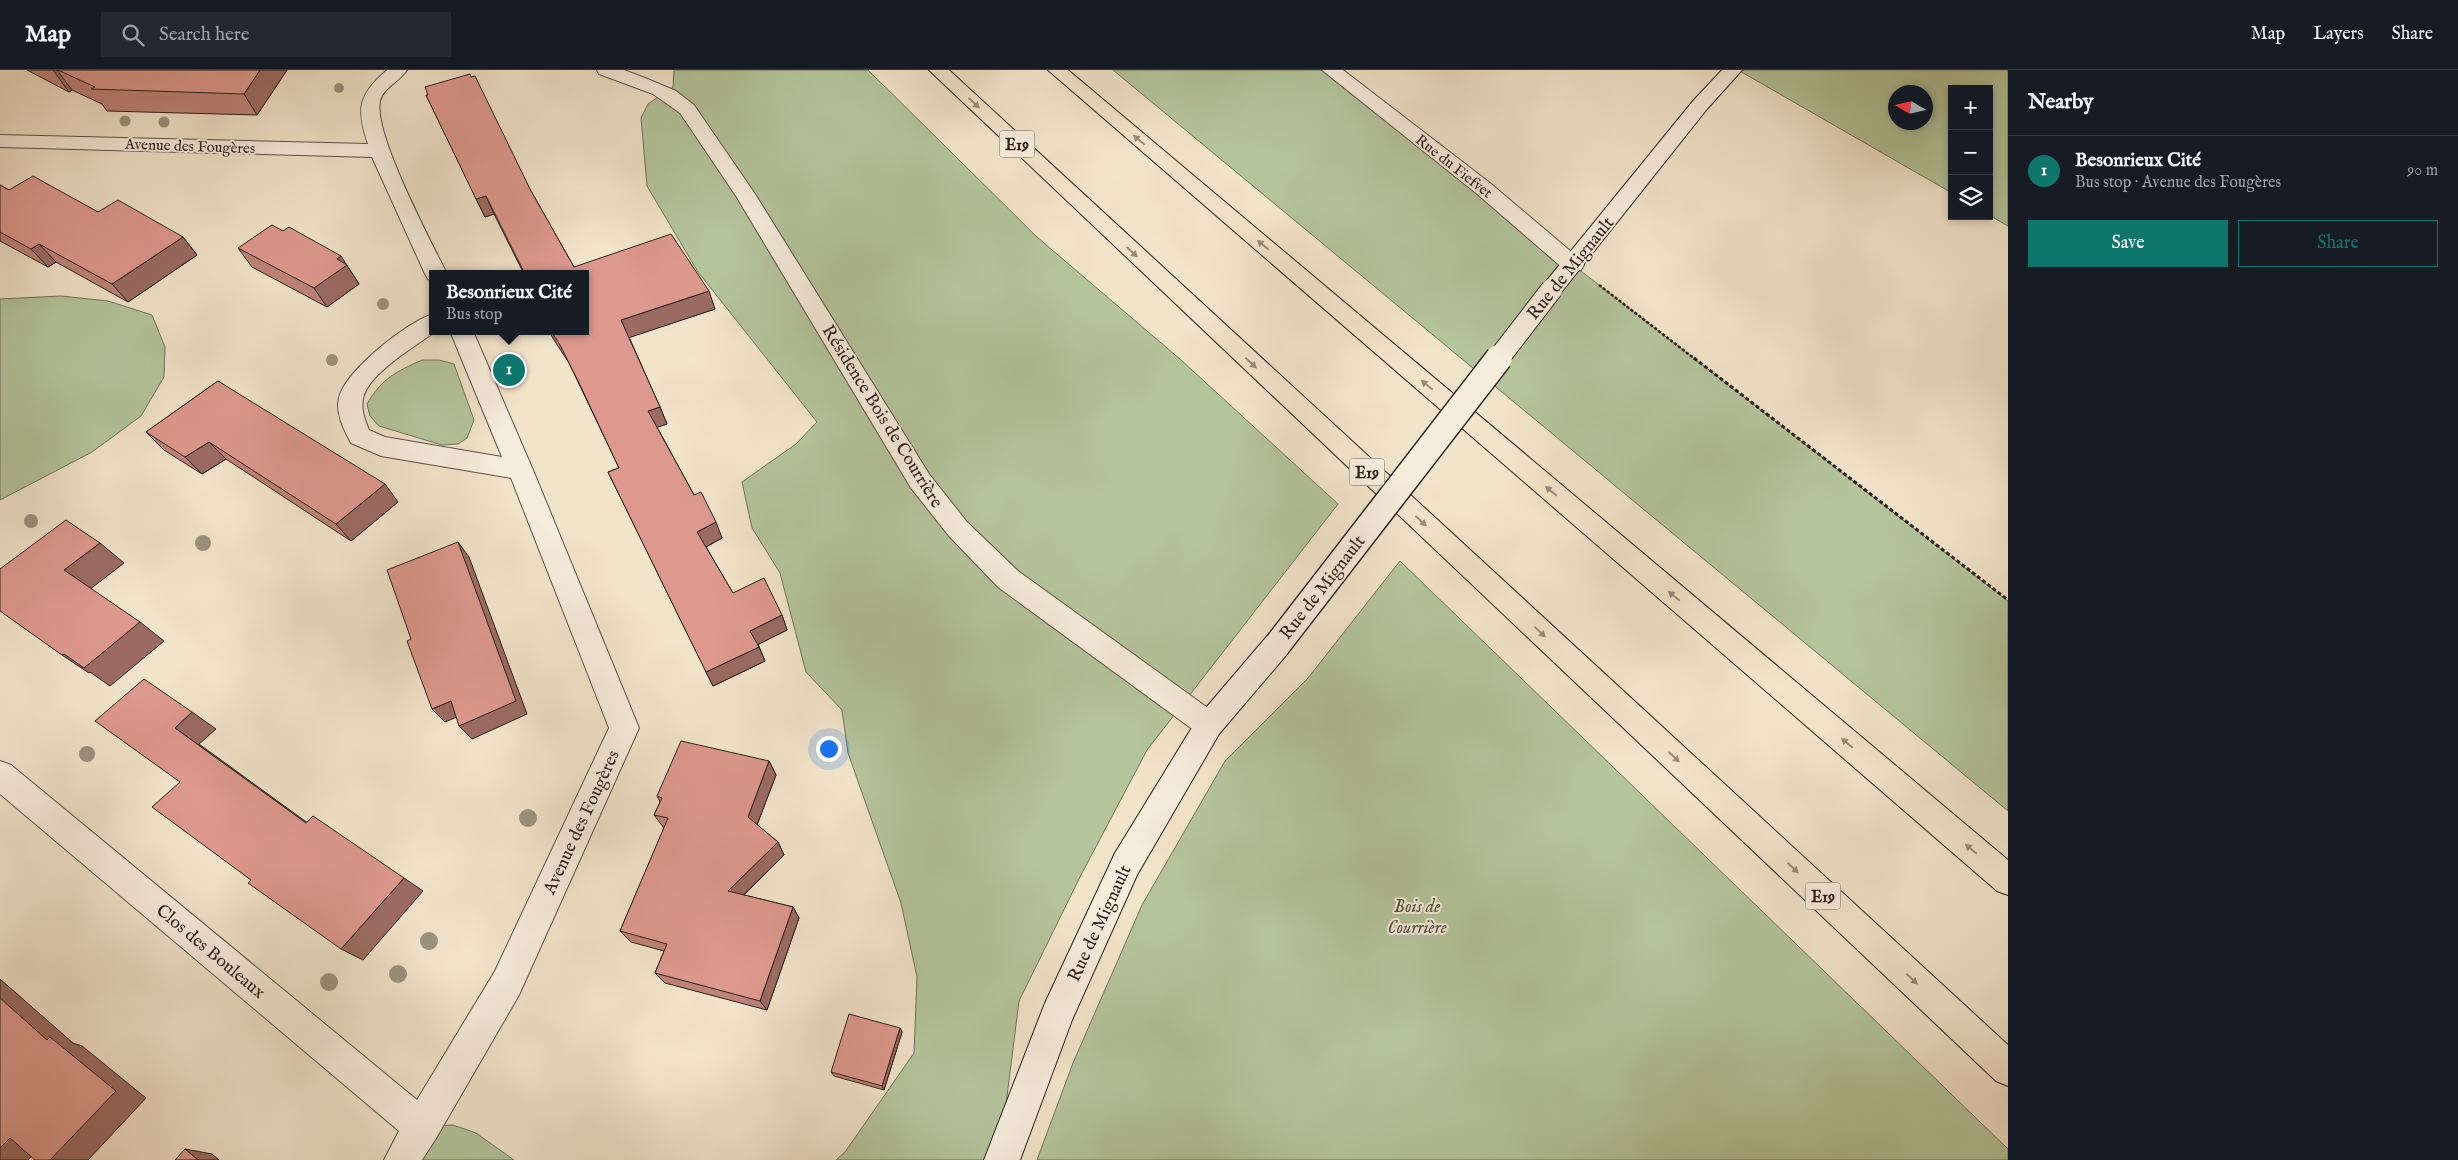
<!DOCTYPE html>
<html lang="en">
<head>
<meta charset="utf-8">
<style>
  :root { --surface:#171b24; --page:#242831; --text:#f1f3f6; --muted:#9ea1a6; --line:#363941; --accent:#0f766e }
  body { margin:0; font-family:"IM FELL English",serif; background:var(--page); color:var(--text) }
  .controls { position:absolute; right:15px; top:15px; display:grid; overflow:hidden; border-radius:0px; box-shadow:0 2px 8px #0003 }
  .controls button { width:45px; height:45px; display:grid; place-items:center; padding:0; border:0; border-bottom:1px solid var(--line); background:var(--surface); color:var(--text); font:25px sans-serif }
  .compass { position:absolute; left:1888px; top:15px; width:45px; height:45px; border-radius:50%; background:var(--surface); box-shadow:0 2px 8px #0003; rotate:279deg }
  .you { position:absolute; left:828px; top:678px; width:18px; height:18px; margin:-12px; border:4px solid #fff; border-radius:50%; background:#1a73e8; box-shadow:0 0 0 8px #1a73e833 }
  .badge { display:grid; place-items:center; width:32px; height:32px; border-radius:50%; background:var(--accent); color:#fff; font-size:16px; font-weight:700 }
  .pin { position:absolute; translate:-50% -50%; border:2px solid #fff; box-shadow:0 1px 5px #0006 }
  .popup { position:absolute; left:429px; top:200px; width:160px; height:65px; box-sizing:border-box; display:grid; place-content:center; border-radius:0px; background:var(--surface); filter:drop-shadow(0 1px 4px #0005); font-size:16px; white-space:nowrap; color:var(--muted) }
  .popup b { font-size:19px; color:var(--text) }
  .popup::after { content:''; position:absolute; left:50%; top:100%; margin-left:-10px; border:10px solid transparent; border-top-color:var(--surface) }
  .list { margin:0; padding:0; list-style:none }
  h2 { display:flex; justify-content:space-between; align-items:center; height:65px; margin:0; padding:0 20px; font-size:21px }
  h2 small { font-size:16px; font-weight:400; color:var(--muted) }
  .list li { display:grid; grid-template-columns:32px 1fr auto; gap:15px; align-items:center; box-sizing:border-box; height:70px; padding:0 20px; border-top:1px solid var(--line) }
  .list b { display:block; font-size:19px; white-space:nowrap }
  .list p { margin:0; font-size:16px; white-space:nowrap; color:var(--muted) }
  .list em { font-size:16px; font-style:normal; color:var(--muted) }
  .actions { display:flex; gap:10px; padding:15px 20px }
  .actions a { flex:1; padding:11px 0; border:1px solid var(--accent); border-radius:0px; text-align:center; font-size:18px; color:var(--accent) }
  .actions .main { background:var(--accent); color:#fff }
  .icon { flex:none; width:28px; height:28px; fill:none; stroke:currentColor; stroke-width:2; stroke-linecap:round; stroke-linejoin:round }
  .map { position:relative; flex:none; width:2008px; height:1090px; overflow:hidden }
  header { display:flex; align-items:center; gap:30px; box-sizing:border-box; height:70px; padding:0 25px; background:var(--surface); border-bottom:1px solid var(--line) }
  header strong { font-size:24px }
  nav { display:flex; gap:28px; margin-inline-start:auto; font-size:18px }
  .search { width:350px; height:45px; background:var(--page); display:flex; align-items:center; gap:12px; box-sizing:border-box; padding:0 18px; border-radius:0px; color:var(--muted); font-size:19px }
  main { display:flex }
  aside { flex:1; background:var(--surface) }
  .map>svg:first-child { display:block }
  .green { fill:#b4c59c; stroke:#70725c; fill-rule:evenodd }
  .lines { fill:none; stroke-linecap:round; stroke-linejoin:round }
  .street-casing { stroke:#5d5047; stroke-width:2 }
  .secondary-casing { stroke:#2b1f1b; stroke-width:2 }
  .highway-casing { stroke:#2b1f1b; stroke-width:2 }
  .path-far1 { stroke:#2b1f1b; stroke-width:2.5; stroke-dasharray:3 2; stroke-linecap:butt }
  .path { stroke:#2b1f1b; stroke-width:3; stroke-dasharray:4 2.5; stroke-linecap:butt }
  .street { fill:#f7eddd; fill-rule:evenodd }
  .secondary { fill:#f7eddd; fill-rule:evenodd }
  .highway { fill:#f2e4cb; fill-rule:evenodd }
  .secondary-bridge-far1-casing { stroke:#2b1f1b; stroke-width:23; stroke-linecap:butt }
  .secondary-bridge-casing { stroke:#2b1f1b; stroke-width:29; stroke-linecap:butt }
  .secondary-bridge-far1 { stroke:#f7eddd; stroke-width:21 }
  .secondary-bridge { stroke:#f7eddd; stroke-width:26 }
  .tree { fill:#9b9380 }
  .wall { fill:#bf847a; stroke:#2b1f1b }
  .shaded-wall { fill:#9b6b63; stroke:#2b1f1b }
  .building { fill:#de998e; stroke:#2b1f1b }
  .oneway { fill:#988b7c }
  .labels { text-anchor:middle; stroke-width:4; stroke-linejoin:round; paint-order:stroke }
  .far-street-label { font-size:15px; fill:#2b1f1b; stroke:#f7eddd }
  .shield { fill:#f7eddd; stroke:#685d55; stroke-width:1 }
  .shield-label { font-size:16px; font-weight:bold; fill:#2b1f1b }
  .street-label { font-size:18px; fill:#2b1f1b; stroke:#f7eddd }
  .park-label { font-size:18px; font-style:italic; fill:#545142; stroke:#f7eddd }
</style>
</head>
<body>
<header>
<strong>Map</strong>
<div class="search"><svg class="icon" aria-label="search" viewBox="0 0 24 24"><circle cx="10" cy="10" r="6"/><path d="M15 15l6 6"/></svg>Search here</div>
<nav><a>Map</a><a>Layers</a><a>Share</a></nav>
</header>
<main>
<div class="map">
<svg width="2008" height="1090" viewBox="0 0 2008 1090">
  <rect width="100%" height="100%" fill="#f2e4cb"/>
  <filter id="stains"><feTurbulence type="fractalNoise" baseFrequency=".004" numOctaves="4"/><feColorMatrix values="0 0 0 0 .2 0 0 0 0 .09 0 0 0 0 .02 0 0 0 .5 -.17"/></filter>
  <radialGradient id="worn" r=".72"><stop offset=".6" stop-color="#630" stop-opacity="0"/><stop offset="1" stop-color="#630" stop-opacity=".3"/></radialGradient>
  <g class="green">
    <path d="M674 0H868L1037 167 1181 290 1338 434 1147 680 1081 805 1019 931 999 1090H836L845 1082 914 983 917 907 901 833 848 683 842 640 806 602 780 503 752 458 742 412 796 374 817 352 698 202 647 116 641 48 648 34 673 17Z"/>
    <path d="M1113 0H1331L1573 195 2008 531V741Z"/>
    <path d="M1738 0H2008V156L1989 145V19H1952V123ZM1896 22H1926V52H1896Z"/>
    <path d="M61 226 108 231 152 245 165 277 164 307 141 346 92 382 0 430V229Z"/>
    <path d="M422 290H439L454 294 474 350 467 368 458 374 442 375 379 356 370 346 367 334C382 308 396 302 422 290Z"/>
    <path d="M1400 491 2008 1079V1090H1037L1073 993 1142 835 1225 691 1308 608Z"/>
    <path d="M453 1055 476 1063 514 1090H402L422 1057Z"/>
  </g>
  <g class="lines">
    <g class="street-casing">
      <g id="street">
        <path d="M387 0H407C400 11 383 18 380 31 373 63 431 171 447 204H433V211L428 209 425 204 372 87 0 77V65L368 74C356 39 358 25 387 0Z"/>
        <path d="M597 0H624L645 8 676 21 694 35 755 124 929 404 967 452 1018 501 1219 646 1224 655 1219 664 1209 668 1199 664 998 517 949 466 911 418 736 126 680 43 653 24 599 4Z"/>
        <path d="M1322 0H1343L1490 113 1581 190 1584 195 1581 200 1573 202 1565 200 1476 123Z"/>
        <path d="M433 244V261H436C416 276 367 304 363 329 361 340 365 350 369 360L385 367 502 387 450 261H473L533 400 639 658 519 925 435 1070 422 1090H384L399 1061 0 724V691L11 695 417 1030 495 901 609 658 511 408 381 386 351 373C344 360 335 343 339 328 345 301 407 252 433 244Z"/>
      </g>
    </g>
    <g class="secondary-casing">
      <g id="secondary">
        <path d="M1722 0H1742L1707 39 1560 224 1552 227 1544 224 1541 219 1544 214 1693 31Z"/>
        <path d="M1278 562 1288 565 1292 574 1288 583 1219 664 1137 805 1072 950 1020 1090H984L1045 933 1115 783 1199 646 1268 565Z"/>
      </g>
    </g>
    <g class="highway-casing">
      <g id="highway">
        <path d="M929 0H949L2008 975V1016L1996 1011Z"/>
        <path d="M1048 0H1068L2008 790V825L1997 821Z"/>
      </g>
    </g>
    <path class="path-far1" d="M1599 215 1695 289"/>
    <path class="path" d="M1694 288 2008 530"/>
    <use href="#street" class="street"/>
    <use href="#secondary" class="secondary"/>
    <use href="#highway" class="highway"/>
    <g class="secondary-bridge-far1-casing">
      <path id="secondary-bridge-far1" d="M1498 289 1552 219"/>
    </g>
    <g class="secondary-bridge-casing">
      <path id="secondary-bridge" d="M1278 574 1499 288"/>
    </g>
    <use href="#secondary-bridge-far1" class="secondary-bridge-far1"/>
    <use href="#secondary-bridge" class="secondary-bridge"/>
  </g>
  <g class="tree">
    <circle cx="339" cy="18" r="5"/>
    <circle cx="125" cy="51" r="5.5"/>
    <circle cx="164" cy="52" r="5.5"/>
    <circle cx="383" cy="234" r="6"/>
    <circle cx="332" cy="290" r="6"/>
    <circle cx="31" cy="451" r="7"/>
    <circle cx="203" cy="473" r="8"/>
    <circle cx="87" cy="684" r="8"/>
    <circle cx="528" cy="748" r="9"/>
    <circle cx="429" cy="871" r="9"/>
    <circle cx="398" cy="904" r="9"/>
    <circle cx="329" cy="912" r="9"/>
  </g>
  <g class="wall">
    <path d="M27 0H287L257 45 107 41 102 34 72 20 69 22Z"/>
    <path d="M426 25 531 121 574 197 715 239 629 267 660 337 667 354 657 357 694 425 722 468 706 477 733 523 782 545 787 560 758 574 765 591 713 616 608 402 619 398 569 293 554 270 549 261H585V204H524L494 144 485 147Z"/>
    <path d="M0 115 9 120 98 142 183 167 197 185 128 232 56 192 48 197 0 171Z"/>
    <path d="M238 178 346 194 359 214 327 237 252 197Z"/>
    <path d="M218 311 398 432 351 471 226 389 202 404 164 380 146 362Z"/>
    <path d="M769 691 776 705 757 755 778 772 784 785 744 825 793 837 799 848 767 940 665 913 655 903 664 881 631 872 620 861 664 758 654 745 660 732 657 726Z"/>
    <path d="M900 958 902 962 884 1020 834 1006 831 1002Z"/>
  </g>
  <g class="shaded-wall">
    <path d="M53 0H57L72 20 69 22Z"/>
    <path d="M260 0H287L257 45 244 24Z"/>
    <path d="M486 126 494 144 485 147 476 129Z"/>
    <path d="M183 167 197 185 128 232 112 214Z"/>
    <path d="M39 174 56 192 48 197 31 179Z"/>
    <path d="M341 186 359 214 327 237 314 218 337 189Z"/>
    <path d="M709 221 715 239 628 268 621 250Z"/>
    <path d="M660 337 667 354 655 358 648 341Z"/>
    <path d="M209 372 226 389 202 404 185 387Z"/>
    <path d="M385 414 398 432 351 471 336 454Z"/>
    <path d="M716 452 722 468 704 478 697 462Z"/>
    <path d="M458 472 469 487 527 644 472 669 459 656Z"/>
    <path d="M100 473 124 493 89 520 64 500Z"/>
    <path d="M782 545 787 560 755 576 750 561Z"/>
    <path d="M140 552 164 571 110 616 90 602 89 603 62 585 64 584Z"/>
    <path d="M759 577 765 591 713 616 706 602Z"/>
    <path d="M451 631 464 644 445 652 432 639Z"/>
    <path d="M192 642 216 659 199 674 327 767 306 753 175 658Z"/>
    <path d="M769 691 776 705 755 760 748 747Z"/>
    <path d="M778 772 784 785 736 832 728 821Z"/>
    <path d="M404 808 423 821 363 890 341 879Z"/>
    <path d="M793 837 799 848 767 940 760 931Z"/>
    <path d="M0 909 73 973 82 976 146 1028 88 1090H50L0 928Z"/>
    <path d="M900 958 902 962 884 1020 882 1016Z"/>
    <path d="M10 1068 44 1073 28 1090H0V1078Z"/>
    <path d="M185 1079 212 1084 219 1090H198Z"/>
  </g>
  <g class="building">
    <path d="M58 0H260L244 24 91 19 95 17Z"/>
    <path d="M470 4 471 7 475 6 531 121 574 197 671 164 709 221 621 250 660 337 648 341 694 425 701 422 716 452 697 462 733 523 764 508 782 545 750 561 759 577 706 602 608 402 619 398 580 315 560 275 551 261H585V204H525L486 126 476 129 426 25H428L425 17Z"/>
    <path d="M33 106 98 142 118 130 183 167 112 214 39 174 31 179 0 162V115L9 120Z"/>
    <path d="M272 155 283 161 289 157 341 186 337 189 347 195 314 218 238 178Z"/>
    <path d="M218 311 385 414 336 454 209 372 185 387 146 362Z"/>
    <path d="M66 450 100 473 64 500 140 552 84 598 64 584 62 585 0 541V499Z"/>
    <path d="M458 472 516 631 459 656 451 631 432 639 407 571 411 569 387 500Z"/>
    <path d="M144 609 192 642 175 658 306 753 313 746 404 808 341 879 248 813 251 810 152 737 180 712 95 651Z"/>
    <path d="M681 671 769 691 748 747 778 772 728 821 793 837 760 931 655 903 667 874 620 861 668 748 654 745 662 728 657 726Z"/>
    <path d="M0 928 47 970 50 967 116 1021 50 1090H35L10 1068 0 1078Z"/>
    <path d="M849 944 900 958 882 1016 831 1002Z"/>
    <path d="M185 1079 198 1090H175Z"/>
  </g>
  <defs><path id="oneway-solid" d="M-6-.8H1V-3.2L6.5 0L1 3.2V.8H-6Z" transform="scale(1.25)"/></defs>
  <g class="oneway">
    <use href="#oneway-solid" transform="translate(974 33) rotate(43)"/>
    <use href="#oneway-solid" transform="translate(1139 70) rotate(-140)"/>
    <use href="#oneway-solid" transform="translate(1263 175) rotate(-140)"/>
    <use href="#oneway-solid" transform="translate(1132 182) rotate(43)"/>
    <use href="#oneway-solid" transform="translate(1251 293) rotate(43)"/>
    <use href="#oneway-solid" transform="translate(1427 315) rotate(-140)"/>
    <use href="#oneway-solid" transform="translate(1551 421) rotate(-140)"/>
    <use href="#oneway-solid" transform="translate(1421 451) rotate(43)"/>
    <use href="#oneway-solid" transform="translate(1674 526) rotate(-140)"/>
    <use href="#oneway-solid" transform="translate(1540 562) rotate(43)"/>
    <use href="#oneway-solid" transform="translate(1847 673) rotate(-140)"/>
    <use href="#oneway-solid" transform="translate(1674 687) rotate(43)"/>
    <use href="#oneway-solid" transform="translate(1971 779) rotate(-140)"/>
    <use href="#oneway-solid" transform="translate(1793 798) rotate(43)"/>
    <use href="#oneway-solid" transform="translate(1912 909) rotate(43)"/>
  </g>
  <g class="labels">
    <g class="far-street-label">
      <text transform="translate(190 76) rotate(2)" y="5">Avenue des Fougères</text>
      <text transform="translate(1454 96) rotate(38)" y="5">Rue du Fiefvet</text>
    </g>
    <g class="shield">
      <rect x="999.5" y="60.5" width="35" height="27" rx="4"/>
      <rect x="1349.5" y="388.5" width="35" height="27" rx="4"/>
      <rect x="1805.5" y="812.5" width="35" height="27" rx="4"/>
    </g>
    <g class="shield-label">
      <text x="1017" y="80">E19</text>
      <text x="1367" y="408">E19</text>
      <text x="1823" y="832">E19</text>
    </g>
    <g class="street-label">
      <text transform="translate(1570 198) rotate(-51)" y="6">Rue de Mignault</text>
      <text transform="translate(883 346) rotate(58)" y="6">Résidence Bois de Courrière</text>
      <text transform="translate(1322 517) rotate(-52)" y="6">Rue de Mignault</text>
      <text transform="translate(581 752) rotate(-65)" y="6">Avenue des Fougères</text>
      <text transform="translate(1099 853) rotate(-65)" y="6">Rue de Mignault</text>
      <text transform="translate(211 881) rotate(40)" y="6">Clos des Bouleaux</text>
    </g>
    <g class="park-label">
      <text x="1417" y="842">Bois de<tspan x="1417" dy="21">Courrière</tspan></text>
    </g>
  </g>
  <rect width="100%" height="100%" filter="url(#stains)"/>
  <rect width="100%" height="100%" fill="url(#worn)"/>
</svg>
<div class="controls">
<button>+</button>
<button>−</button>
<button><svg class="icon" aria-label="layers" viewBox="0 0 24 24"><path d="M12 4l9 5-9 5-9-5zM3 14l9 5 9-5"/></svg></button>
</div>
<svg class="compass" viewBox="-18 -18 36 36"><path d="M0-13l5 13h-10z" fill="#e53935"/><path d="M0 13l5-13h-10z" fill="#9ea1a6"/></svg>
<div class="you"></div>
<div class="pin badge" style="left:509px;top:300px">1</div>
<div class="popup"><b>Besonrieux Cité</b>Bus stop</div>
</div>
<aside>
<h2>Nearby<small></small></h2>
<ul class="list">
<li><span class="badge">1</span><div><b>Besonrieux Cité</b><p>Bus stop · Avenue des Fougères</p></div><em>90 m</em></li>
</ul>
<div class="actions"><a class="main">Save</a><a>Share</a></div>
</aside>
</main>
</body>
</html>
